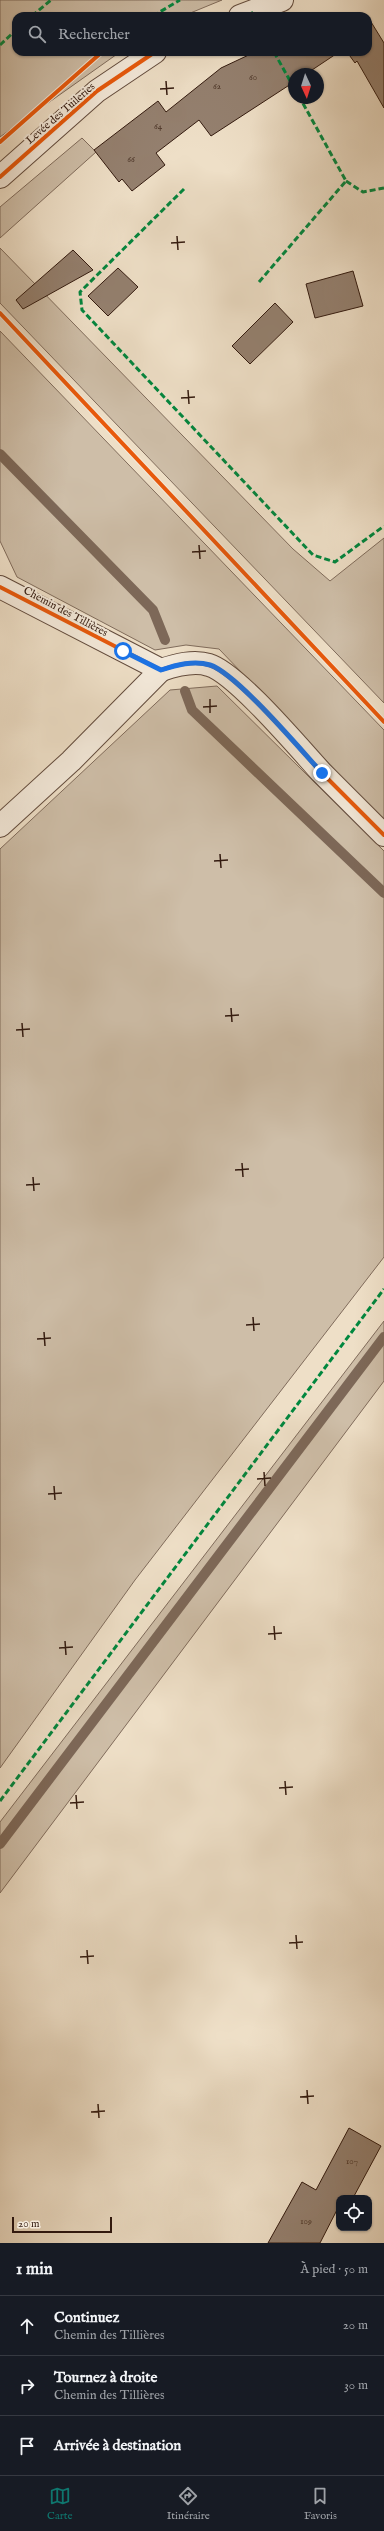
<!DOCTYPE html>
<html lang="fr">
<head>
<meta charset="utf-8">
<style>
  :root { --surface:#171b24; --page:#242831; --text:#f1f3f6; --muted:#9ea1a6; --line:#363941; --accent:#0f766e }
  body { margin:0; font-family:"IM FELL English",serif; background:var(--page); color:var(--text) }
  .controls { position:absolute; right:12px; bottom:12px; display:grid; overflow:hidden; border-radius:8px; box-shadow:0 1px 3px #0004 }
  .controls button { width:36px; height:36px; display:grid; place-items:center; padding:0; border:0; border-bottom:1px solid var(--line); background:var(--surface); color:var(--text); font:20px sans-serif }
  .compass { position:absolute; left:288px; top:68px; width:36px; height:36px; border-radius:50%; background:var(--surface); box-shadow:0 1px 3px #0004; rotate:176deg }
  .scale { position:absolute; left:12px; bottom:10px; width:100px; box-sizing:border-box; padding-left:4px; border:2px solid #331a0f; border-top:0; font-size:11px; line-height:14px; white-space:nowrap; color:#331a0f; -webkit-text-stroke:3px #f4eadb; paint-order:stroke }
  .stop { position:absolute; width:12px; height:12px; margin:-9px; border:3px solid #1a73e8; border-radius:50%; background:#fff }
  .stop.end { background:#1a73e8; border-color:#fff; box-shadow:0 1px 4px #0008 }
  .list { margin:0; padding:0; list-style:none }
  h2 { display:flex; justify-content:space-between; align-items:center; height:52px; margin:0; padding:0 16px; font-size:17px }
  h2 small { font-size:13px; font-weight:400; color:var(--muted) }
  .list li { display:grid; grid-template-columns:26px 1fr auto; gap:12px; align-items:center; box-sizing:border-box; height:60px; padding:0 16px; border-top:1px solid var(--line) }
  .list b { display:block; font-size:15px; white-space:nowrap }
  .list p { margin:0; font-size:13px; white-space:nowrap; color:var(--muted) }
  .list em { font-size:13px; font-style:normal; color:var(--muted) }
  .icon { flex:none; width:22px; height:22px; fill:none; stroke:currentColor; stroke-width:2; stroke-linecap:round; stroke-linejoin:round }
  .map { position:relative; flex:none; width:384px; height:2243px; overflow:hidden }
  .search { position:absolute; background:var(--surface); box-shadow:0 1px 3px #0004; left:12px; right:12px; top:12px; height:44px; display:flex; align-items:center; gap:10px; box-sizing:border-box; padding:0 14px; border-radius:12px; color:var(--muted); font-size:15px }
  .sheet { height:232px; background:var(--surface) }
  nav { display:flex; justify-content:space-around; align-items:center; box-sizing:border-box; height:56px; border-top:1px solid var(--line); background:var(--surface); font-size:11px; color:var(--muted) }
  nav a { display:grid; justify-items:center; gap:2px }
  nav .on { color:var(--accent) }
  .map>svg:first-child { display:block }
  .green { fill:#cebea8; stroke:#806c5c }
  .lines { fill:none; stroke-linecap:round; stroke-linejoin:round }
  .stream { stroke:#7d6858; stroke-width:10 }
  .building { fill:#94806f; stroke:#331a0f }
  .street-casing { stroke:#624b3d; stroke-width:24 }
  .street { stroke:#f4eadb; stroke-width:22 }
  .quiet { stroke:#00873e; stroke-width:3; stroke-dasharray:6 3; stroke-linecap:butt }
  .cycleway-casing { stroke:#f4eadb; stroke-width:6 }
  .cycleway { stroke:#e8590c; stroke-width:4 }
  .route { stroke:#1a73e8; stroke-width:5 }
  .ticks { fill:none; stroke:#331a0f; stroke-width:1.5 }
  .labels { text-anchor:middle; stroke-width:4; stroke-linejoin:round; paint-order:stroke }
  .number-label { font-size:9px; fill:#4b3427 }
  .street-label { font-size:11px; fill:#331a0f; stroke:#f4eadb }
</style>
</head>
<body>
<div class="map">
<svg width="384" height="2243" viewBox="0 0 384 2243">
  <rect width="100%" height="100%" fill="#eedfc7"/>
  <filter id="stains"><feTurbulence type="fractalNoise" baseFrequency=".005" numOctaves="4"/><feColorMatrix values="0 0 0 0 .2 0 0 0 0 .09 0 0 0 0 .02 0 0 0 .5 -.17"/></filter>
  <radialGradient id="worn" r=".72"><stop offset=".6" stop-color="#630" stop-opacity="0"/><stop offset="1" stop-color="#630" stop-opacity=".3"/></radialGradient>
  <g class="green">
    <path d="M0 0H222L183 16H16V52H120L0 137Z"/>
    <path d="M82 138 96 152 0 238V207Z"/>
    <path d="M0 248 293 549 330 581 384 538V703L0 303Z"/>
    <path d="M0 331 384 730V821L219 649 186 645 155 650 17 577 0 541Z"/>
    <path d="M217 686 384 851V1257L135 1580 0 1768V849L170 690Z"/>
    <path d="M384 1321V1381L0 1893V1822Z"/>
  </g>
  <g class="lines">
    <g class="stream">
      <path d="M0 454 153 610 165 640"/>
      <path d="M185 691 192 710 384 893"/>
      <path d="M0 1844 384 1337"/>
    </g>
  </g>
  <g class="building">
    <path d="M368 17 384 43V108L357 61 355 63 347 52H368Z"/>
    <path d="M255 52H339L306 74H294V82L211 136 199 120 156 153 165 165 132 191 122 179 119 182 94 150 158 101 166 112 221 68Z"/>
    <path d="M73 250 93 270 23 309 16 300Z"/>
    <path d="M118 268 138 287 108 316 88 296Z"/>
    <path d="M353 271 363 306 315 318 306 284Z"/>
    <path d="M275 303 293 322 250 364 232 346Z"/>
    <path d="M349 2128 381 2146 353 2198H339V2206L320 2243H268L302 2182 316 2190Z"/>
  </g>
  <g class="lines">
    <g class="street-casing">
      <g id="street">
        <path d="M240 16 282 0"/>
        <path d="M0 177 97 91 155 52"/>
        <path d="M0 587 161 670C176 665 194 660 209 665 236 673 299 748 321 772 342 793 363 814 384 835"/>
        <path d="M0 826 71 761 161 670"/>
      </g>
    </g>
    <use href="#street" class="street"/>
    <g class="quiet">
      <path d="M251 12 254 16"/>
      <path d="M32 16 51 0"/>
      <path d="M153 16 180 0"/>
      <path d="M0 45 16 30"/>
      <path d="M274 52 294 88"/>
      <path d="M346 181 363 192 384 188"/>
      <path d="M184 189 80 292 82 310 313 555 335 562 384 526"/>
      <path d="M259 282 346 181 300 98"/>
      <path d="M0 1801 384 1289"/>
    </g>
    <g class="cycleway-casing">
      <g id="cycleway">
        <path d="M0 142 102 52"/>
        <path d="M0 177 97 91 155 52"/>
        <path d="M0 313 384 722"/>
        <path d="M0 587 161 670C176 665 194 660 209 665 236 673 299 748 321 772 342 793 363 814 384 835"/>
      </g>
    </g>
    <use href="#cycleway" class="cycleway"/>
  </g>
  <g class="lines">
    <path class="route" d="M123 651 161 670C176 665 194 660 210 665 237 674 300 749 322 773"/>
  </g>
  <path class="ticks" d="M166 81 167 95M160 89 174 88M177 236 178 250M171 243 185 242M188 390 189 404M181 398 195 397M199 545 200 559M192 552 206 551M210 699V713M203 707 217 706M220 854 221 868M214 861 228 860M231 1008 232 1022M225 1016 239 1015M22 1023 23 1037M16 1030 30 1029M242 1163 243 1177M235 1170 249 1169M33 1177 34 1191M26 1185 40 1184M253 1317 254 1331M246 1325 260 1324M44 1332 45 1346M37 1339 51 1338M264 1472 265 1486M257 1479 271 1478M54 1486 55 1500M48 1494 62 1493M274 1626 275 1640M268 1634 282 1633M65 1641 66 1655M59 1648 73 1647M285 1781 286 1795M279 1788 293 1787M76 1795 77 1809M70 1803 84 1802M296 1935 297 1949M289 1943 303 1942M87 1950 88 1964M80 1957 94 1956M307 2090 308 2104M300 2097 314 2096M98 2104 99 2118M91 2112 105 2111"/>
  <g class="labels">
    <g class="number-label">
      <text x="253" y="80">60</text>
      <text x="217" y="89">62</text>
      <text x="158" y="129">64</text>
      <text x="131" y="162">66</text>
      <text x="352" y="2164">107</text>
      <text x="306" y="2224">109</text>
    </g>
    <g class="street-label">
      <text transform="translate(60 113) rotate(-41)" y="4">Levée des Tuileries</text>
      <text transform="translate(66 611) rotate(28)" y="4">Chemin des Tillières</text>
    </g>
  </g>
  <rect width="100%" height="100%" filter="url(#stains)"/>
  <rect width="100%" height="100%" fill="url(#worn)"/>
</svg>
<div class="controls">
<button><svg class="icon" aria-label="locate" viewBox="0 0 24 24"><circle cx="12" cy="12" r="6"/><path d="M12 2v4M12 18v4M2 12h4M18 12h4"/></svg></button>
</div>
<svg class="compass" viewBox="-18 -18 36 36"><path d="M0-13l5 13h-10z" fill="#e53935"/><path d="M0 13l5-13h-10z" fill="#9ea1a6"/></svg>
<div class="scale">20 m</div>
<div class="stop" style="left:123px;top:651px"></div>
<div class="stop end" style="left:322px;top:773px"></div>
<div class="search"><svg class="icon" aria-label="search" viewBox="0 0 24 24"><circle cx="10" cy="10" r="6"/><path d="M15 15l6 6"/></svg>Rechercher</div>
</div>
<section class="sheet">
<h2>1 min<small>À pied · 50 m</small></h2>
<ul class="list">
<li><svg class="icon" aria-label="ahead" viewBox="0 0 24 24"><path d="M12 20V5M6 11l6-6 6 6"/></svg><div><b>Continuez</b><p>Chemin des Tillières</p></div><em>20 m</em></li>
<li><svg class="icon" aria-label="right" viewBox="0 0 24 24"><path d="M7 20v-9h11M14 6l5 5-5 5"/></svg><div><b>Tournez à droite</b><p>Chemin des Tillières</p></div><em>30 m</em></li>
<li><svg class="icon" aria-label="arrive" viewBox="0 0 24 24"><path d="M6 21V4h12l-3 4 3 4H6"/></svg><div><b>Arrivée à destination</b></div></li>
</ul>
</section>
<nav>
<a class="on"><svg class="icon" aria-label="map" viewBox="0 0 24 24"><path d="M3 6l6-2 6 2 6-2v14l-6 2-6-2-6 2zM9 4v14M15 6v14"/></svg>Carte</a>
<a><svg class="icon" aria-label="directions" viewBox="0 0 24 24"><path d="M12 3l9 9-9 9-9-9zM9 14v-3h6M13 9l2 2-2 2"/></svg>Itinéraire</a>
<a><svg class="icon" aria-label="saved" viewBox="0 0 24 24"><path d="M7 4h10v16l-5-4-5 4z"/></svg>Favoris</a>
</nav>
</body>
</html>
